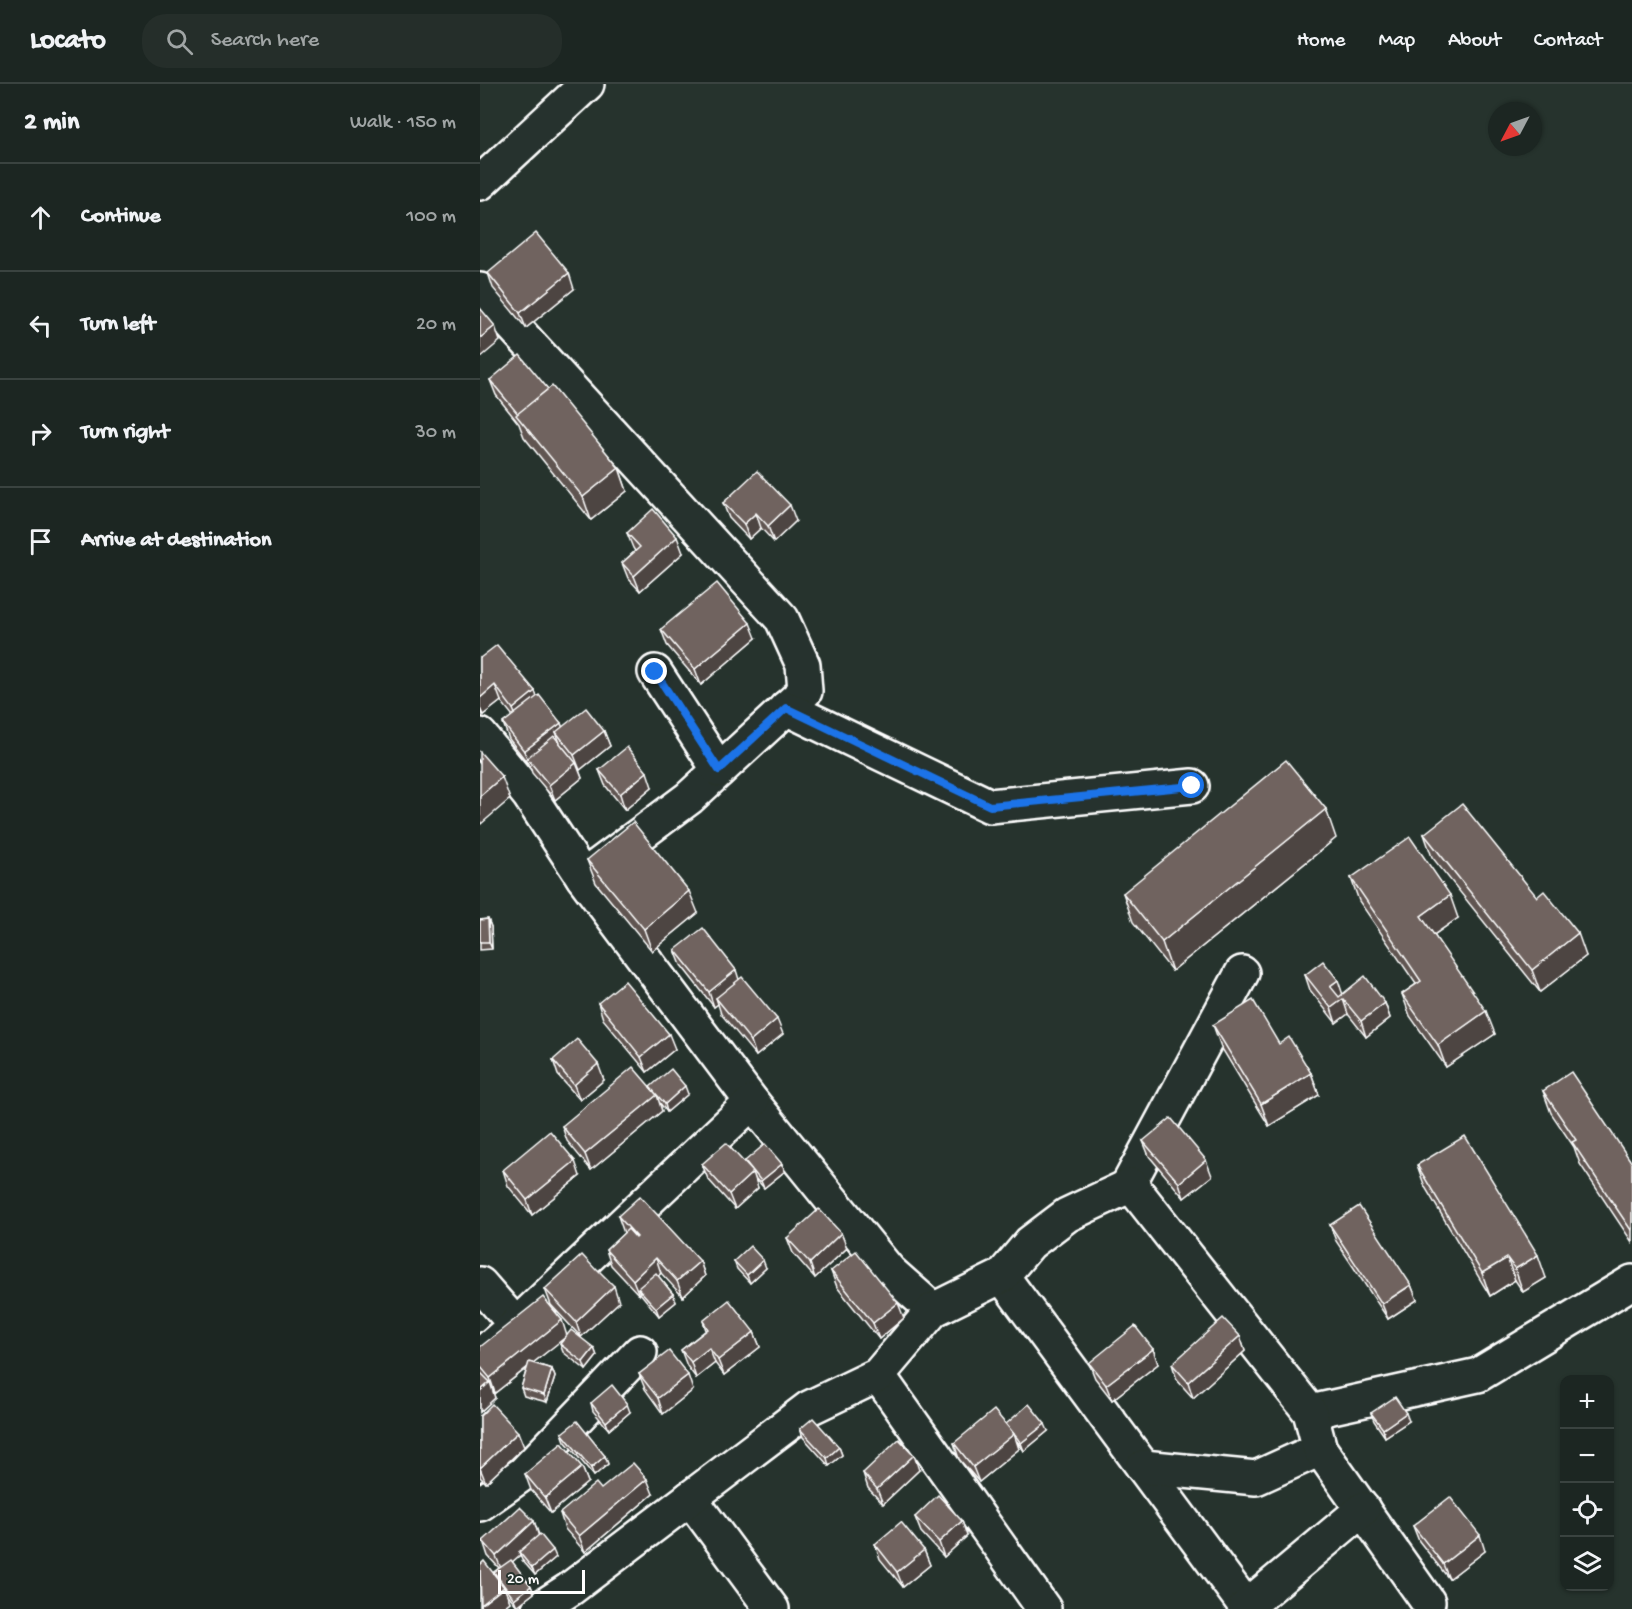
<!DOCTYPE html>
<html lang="en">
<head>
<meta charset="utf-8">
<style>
  :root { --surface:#1c2622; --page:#252e2a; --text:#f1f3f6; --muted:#a0a5a5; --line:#3a4340 }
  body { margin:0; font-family:"Gochi Hand",sans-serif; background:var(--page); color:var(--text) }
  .controls { position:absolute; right:18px; bottom:18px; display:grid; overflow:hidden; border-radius:12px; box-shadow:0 2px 4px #0004 }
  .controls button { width:54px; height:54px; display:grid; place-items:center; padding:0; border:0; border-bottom:2px solid var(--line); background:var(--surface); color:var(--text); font:30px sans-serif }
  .compass { position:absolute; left:1008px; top:18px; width:54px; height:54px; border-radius:50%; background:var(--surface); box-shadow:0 2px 4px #0004; rotate:229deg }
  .scale { position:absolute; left:18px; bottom:15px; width:87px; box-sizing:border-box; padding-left:6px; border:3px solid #fff; border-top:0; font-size:16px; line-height:21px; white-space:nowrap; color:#fff; -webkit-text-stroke:4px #26332d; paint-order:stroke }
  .stop { position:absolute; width:18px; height:18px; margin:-14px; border:4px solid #1a73e8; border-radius:50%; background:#fff }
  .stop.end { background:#1a73e8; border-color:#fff; box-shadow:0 2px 6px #0008 }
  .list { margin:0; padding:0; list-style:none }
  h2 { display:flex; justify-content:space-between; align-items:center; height:78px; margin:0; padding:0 24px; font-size:26px }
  h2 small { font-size:20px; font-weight:400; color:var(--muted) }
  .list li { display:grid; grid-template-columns:39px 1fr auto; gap:18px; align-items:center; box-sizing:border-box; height:108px; padding:0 24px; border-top:2px solid var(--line) }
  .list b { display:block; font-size:22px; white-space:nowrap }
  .list em { font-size:20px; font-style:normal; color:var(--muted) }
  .icon { flex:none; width:33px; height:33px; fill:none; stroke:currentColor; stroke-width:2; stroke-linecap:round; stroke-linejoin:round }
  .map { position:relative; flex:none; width:1152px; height:1525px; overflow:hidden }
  header { display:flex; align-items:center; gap:36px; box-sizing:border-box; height:84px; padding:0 30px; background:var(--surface); border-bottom:2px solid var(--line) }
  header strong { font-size:28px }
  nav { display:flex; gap:33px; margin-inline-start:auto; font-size:21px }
  .search { width:420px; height:54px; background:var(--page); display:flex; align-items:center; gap:15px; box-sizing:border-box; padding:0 21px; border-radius:24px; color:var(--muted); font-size:22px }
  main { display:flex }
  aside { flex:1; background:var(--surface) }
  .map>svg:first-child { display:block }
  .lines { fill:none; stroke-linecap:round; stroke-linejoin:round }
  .minor-casing { stroke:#fff; stroke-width:38 }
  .minor { stroke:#26332d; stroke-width:33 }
  .wall { fill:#605551; stroke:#fff; stroke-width:1.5 }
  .shaded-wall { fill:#4e4542; stroke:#fff; stroke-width:1.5 }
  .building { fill:#70635e; stroke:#fff; stroke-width:1.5 }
  .route { stroke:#1a73e8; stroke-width:8 }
</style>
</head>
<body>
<header>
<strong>Locato</strong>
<div class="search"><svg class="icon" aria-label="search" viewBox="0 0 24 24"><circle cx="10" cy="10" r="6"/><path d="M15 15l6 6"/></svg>Search here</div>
<nav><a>Home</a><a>Map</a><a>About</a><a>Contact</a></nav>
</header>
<main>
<aside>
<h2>2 min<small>Walk · 150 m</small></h2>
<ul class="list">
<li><svg class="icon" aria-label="ahead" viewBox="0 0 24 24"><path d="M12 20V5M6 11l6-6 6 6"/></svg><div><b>Continue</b></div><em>100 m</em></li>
<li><svg class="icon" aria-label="left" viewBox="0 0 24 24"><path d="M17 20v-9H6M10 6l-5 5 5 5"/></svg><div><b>Turn left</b></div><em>20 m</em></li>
<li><svg class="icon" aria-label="right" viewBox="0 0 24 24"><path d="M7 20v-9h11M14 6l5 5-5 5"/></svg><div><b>Turn right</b></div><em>30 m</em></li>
<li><svg class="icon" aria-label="arrive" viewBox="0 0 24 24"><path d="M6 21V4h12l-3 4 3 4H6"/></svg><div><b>Arrive at destination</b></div></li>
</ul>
</aside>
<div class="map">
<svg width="1152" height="1525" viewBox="0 0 1152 1525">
  <rect width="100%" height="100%" fill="#26332d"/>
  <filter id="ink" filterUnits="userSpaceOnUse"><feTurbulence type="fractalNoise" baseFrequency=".0167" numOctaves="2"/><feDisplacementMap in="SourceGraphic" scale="12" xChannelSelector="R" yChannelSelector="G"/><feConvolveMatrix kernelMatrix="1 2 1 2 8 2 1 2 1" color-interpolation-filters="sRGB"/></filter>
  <g filter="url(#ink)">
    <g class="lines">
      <g class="minor-casing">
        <g id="minor">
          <path d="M0 99 107 0"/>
          <path d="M0 206 302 535 323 581 325 607 209 714 103 793"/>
          <path d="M175 588 239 686"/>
          <path d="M306 624 510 722 712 702"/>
          <path d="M0 651 49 711 103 793 272 1018 409 1187 453 1226"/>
          <path d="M647 1103 762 889"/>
          <path d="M522 1192 768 1525"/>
          <path d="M0 1200 36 1241"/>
          <path d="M0 1272 36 1241 272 1018"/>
          <path d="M398 1291 564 1525"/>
          <path d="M830 1328 998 1291 1152 1198"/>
          <path d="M663 1383 776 1394 840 1365"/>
          <path d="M210 1414 292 1525"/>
          <path d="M0 1420 44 1389 160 1268"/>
          <path d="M59 1525 90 1505 329 1324 398 1291 453 1226 522 1192 550 1159 587 1131 651 1101 830 1328 840 1365 948 1518"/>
          <path d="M766 1525V1523L883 1425"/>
        </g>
      </g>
      <use href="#minor" class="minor"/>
    </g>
    <g class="wall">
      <path d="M8 189 94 205 46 244 13 204Z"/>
      <path d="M10 296 68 305 139 384 147 407 111 436 44 353 39 340 16 311Z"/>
      <path d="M243 419 316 437 294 458 281 444 269 455 249 434Z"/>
      <path d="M147 449 203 469 160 507 148 494 142 479 155 467 153 464Z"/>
      <path d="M181 545 276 554 221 601 187 561Z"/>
      <path d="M0 574 55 607 57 613 81 639 82 643 124 647 130 662 100 686 98 683 102 694 75 716 52 689 50 682 29 655 23 639 33 632 21 617 3 631 0 628Z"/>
      <path d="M119 686 172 703 145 726 125 701Z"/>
      <path d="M944 750 1057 813 1106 872 1060 908 952 773Z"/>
      <path d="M856 754 692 887 653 838 643 809Z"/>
      <path d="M107 776 218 829 172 867 116 799Z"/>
      <path d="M871 794 978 834 954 851 1015 950 966 983 930 932 922 910 936 900 879 817Z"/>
      <path d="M8 835 11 843 12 865 0 866V836Z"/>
      <path d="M195 866 259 895 303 950 276 972 241 930 238 920 234 923 201 881Z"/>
      <path d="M825 891 863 910 905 919 910 934 886 953 868 930 856 939 830 906Z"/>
      <path d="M118 919 195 965 167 988 123 935Z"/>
      <path d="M733 941 799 960 831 989 839 1011 789 1042 741 963Z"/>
      <path d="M73 976 124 996 100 1016 78 991Z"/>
      <path d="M170 1004 208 1010 187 1028 179 1018 182 1027 111 1086 87 1057 82 1042Z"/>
      <path d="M1063 1007 1152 1079V1158L1100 1080 1094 1063 1071 1029Z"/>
      <path d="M663 1057 732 1092 704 1114 669 1072Z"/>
      <path d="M265 1077 305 1087 284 1104 275 1094 278 1104 255 1125 228 1095 222 1080 266 1081Z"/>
      <path d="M937 1081 1066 1194 1043 1208 1035 1196 1010 1212 945 1103Z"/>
      <path d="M23 1086 100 1092 52 1131 28 1102Z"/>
      <path d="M138 1132 220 1177 225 1192 203 1213 181 1189 178 1192 193 1210 196 1218 179 1232 160 1209 159 1211 131 1181 126 1166 144 1149Z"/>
      <path d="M850 1141 931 1201 937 1216 908 1235 856 1157Z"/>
      <path d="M361 1149 367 1164 335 1194 313 1169 307 1154Z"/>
      <path d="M254 1177 286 1184 270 1199 257 1185Z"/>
      <path d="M351 1187 424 1234 399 1255 357 1203Z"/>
      <path d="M65 1205 139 1218 101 1253 71 1221Z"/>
      <path d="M223 1237 274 1248 280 1263 244 1291 235 1279 216 1294 207 1282 201 1266 226 1246Z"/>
      <path d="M87 1251 114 1264 117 1272 106 1286 83 1268 80 1260 86 1252 53 1279 72 1285 75 1293 67 1318 44 1312 41 1304 47 1284 15 1309 12 1304 15 1314 0 1328V1263Z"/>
      <path d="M760 1252 765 1267 713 1314 697 1296 692 1280Z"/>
      <path d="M673 1265 678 1280 632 1316 615 1294 609 1279Z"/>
      <path d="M159 1290 213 1306 183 1330 165 1305Z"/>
      <path d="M111 1319 150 1328 129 1346 113 1327Z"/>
      <path d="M891 1329 929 1337 905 1353 894 1337Z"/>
      <path d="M0 1332 44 1363 6 1399 0 1393Z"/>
      <path d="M526 1341 568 1347 544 1367 537 1357 539 1365 499 1398 479 1375 474 1359Z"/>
      <path d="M320 1345 359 1363 362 1371 349 1382 323 1353Z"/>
      <path d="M82 1349 125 1372 128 1380 114 1392 85 1357Z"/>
      <path d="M102 1383 108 1398 71 1429 51 1406 45 1390Z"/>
      <path d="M439 1386 403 1420 388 1404 383 1389Z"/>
      <path d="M121 1405 173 1410 105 1468 85 1445 80 1429Z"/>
      <path d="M435 1433 482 1437 487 1452 464 1473 441 1448Z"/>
      <path d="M54 1437 59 1451 76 1473 55 1491 42 1476 40 1471 32 1478 51 1502 54 1509 37 1522 26 1508 30 1518 21 1525H0V1481L15 1491 14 1488 19 1484 8 1472 3 1457Z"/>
      <path d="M933 1442 1005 1467 969 1495 939 1457Z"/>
      <path d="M395 1460 444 1466 450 1481 423 1503 400 1475Z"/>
    </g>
    <g class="shaded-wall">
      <path d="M89 189 94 205 46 244 40 229Z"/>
      <path d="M15 242 20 257 0 274V254Z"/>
      <path d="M139 384 147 407 111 436 103 413Z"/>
      <path d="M310 421 316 437 294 458 288 442Z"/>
      <path d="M276 429 281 444 269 455 264 440Z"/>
      <path d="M197 453 203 469 160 507 154 492Z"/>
      <path d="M270 539 276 554 221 601 215 585Z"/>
      <path d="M15 601 21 617 3 631 0 624V614Z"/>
      <path d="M55 607 60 623 39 640 33 625Z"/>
      <path d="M81 639 86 654 76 648 80 659 47 674 44 667Z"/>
      <path d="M124 647 130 662 100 686 94 671Z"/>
      <path d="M96 679 102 694 75 716 69 701Z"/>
      <path d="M167 688 172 703 145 726 140 710Z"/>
      <path d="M22 693 30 715 1 740 0 736V712Z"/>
      <path d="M846 725 856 754 692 887 682 858Z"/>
      <path d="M209 807 218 829 172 867 164 845Z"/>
      <path d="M970 811 978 834 949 854 941 832Z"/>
      <path d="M8 835 11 843 12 865 9 858Z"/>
      <path d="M1098 849 1106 872 1060 908 1052 886Z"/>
      <path d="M256 886 261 902 236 914 238 920 234 923 229 908Z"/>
      <path d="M858 896 863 911 856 917 850 902Z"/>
      <path d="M863 915 868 930 856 939 851 924Z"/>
      <path d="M905 919 910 934 886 953 881 937Z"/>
      <path d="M1006 927 1015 950 966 983 958 961Z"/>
      <path d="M297 935 303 950 276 972 271 957Z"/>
      <path d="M189 950 195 965 167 988 161 973Z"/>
      <path d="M118 980 124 996 100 1016 94 1001Z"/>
      <path d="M831 989 839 1011 789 1042 781 1020Z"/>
      <path d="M205 1002 208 1010 187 1028 185 1020Z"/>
      <path d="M177 1011 182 1027 111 1086 105 1070Z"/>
      <path d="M726 1076 732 1092 704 1114 699 1099Z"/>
      <path d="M95 1077 100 1092 52 1131 47 1116Z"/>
      <path d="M302 1080 305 1087 284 1104 281 1097Z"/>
      <path d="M273 1088 278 1104 255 1125 249 1110Z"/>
      <path d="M361 1149 367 1164 335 1194 330 1179Z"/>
      <path d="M1058 1171 1066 1194 1043 1208 1035 1185Z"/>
      <path d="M176 1174 181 1189 162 1208 158 1204 160 1209 159 1211 153 1196Z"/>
      <path d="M1027 1174 1035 1196 1010 1212 1002 1189Z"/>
      <path d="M283 1176 286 1184 270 1199 267 1191Z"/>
      <path d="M220 1177 225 1192 203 1213 197 1197Z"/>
      <path d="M931 1201 937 1216 908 1235 902 1220Z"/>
      <path d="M134 1202 139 1218 101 1253 96 1238Z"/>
      <path d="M193 1210 196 1218 179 1232 176 1224Z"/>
      <path d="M418 1219 424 1234 399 1255 393 1239Z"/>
      <path d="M82 1236 87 1252 15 1309 10 1294Z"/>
      <path d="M274 1248 280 1263 244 1291 238 1276Z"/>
      <path d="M760 1252 765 1267 713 1314 708 1298Z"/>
      <path d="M114 1264 117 1272 106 1286 103 1278Z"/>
      <path d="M229 1264 235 1279 216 1294 211 1278Z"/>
      <path d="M673 1265 678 1280 632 1316 626 1301Z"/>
      <path d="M72 1285 75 1293 67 1318 64 1311Z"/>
      <path d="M208 1291 213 1306 183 1330 178 1314Z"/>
      <path d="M10 1298 15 1314 0 1328V1307Z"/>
      <path d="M147 1320 150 1328 129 1346 126 1338Z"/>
      <path d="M926 1329 929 1337 905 1353 903 1345Z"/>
      <path d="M565 1340 568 1347 544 1367 541 1359Z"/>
      <path d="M38 1348 44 1363 6 1399 0 1384Z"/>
      <path d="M534 1350 539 1365 499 1398 493 1383Z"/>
      <path d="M359 1363 362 1371 349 1382 347 1374Z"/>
      <path d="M434 1371 439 1386 403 1420 397 1405Z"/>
      <path d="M125 1372 128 1380 114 1392 111 1384Z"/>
      <path d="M102 1383 108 1398 71 1429 65 1414Z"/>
      <path d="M167 1395 173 1410 105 1468 99 1452Z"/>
      <path d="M54 1437 59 1453 39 1468 40 1471 22 1487 16 1472Z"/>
      <path d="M482 1437 487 1452 464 1473 459 1458Z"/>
      <path d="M1000 1451 1005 1467 969 1495 963 1480Z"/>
      <path d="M73 1466 76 1473 55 1491 52 1484Z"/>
      <path d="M444 1466 450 1481 423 1503 417 1488Z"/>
      <path d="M51 1502 54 1509 37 1522 34 1515Z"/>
      <path d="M24 1503 30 1518 21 1525H2L1 1521Z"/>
    </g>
    <g class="building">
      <path d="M56 149 89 189 40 229 8 189Z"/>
      <path d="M0 224 15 242 0 254Z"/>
      <path d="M40 271 68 305 38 330 10 296Z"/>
      <path d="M72 302 139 384 103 413 36 331Z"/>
      <path d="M277 387 310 421 288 442 276 429 264 440 243 419Z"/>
      <path d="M173 425 197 453 154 492 142 479 160 463 147 449Z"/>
      <path d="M237 499 270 539 215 585 181 545Z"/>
      <path d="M17 561 55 607 33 625 15 601 0 614V574Z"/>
      <path d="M59 611 81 639 44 667 23 639Z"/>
      <path d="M106 624 124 647 94 671 76 648Z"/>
      <path d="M74 652 96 679 69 701 47 674Z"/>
      <path d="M147 663 167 688 140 710 119 686Z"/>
      <path d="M0 668 22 693 0 712Z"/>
      <path d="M806 676 846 725 682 858 643 809Z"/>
      <path d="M982 720 1057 813 1064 807 1098 849 1052 886 944 750Z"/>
      <path d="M153 738 209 807 164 845 107 776Z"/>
      <path d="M930 753 970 811 941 832 1006 927 958 961 922 910 941 897 871 794Z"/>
      <path d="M8 835 9 858H0V836Z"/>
      <path d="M223 844 256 886 229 908 195 866Z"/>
      <path d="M843 877 858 896 850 902 859 913 885 892 905 919 881 937 863 915 851 924 825 891Z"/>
      <path d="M262 893 297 935 271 957 236 914Z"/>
      <path d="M145 897 189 950 161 973 118 919Z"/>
      <path d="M773 916 799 960 809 953 831 989 781 1020 733 941Z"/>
      <path d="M97 955 118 980 94 1001 73 976Z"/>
      <path d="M153 983 177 1011 105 1070 82 1042Z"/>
      <path d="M191 985 205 1002 185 1020 170 1003Z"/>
      <path d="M1091 988 1152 1079V1145L1151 1146 1092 1058 1096 1056 1063 1007Z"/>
      <path d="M691 1034 726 1076 699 1099 663 1057Z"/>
      <path d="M70 1047 95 1077 47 1116 23 1086Z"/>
      <path d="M985 1052 1058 1171 1035 1185 1027 1174 1002 1189 937 1081Z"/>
      <path d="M246 1059 273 1088 249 1110 222 1080Z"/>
      <path d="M285 1060 302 1080 281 1097 265 1077Z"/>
      <path d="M160 1112 220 1177 197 1197 176 1174 153 1196 126 1166 148 1145 156 1154 157 1153 138 1132Z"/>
      <path d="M879 1122 931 1201 902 1220 850 1141Z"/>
      <path d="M339 1125 361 1149 330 1179 307 1154Z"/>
      <path d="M270 1162 283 1176 267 1191 254 1177Z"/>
      <path d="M376 1167 418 1219 393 1239 351 1187Z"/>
      <path d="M102 1171 116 1186 117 1185 134 1202 96 1238 65 1205Z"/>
      <path d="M176 1189 193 1210 176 1224 158 1204Z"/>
      <path d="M63 1213 82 1236 10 1294 0 1282V1263Z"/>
      <path d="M249 1216 274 1248 238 1276 229 1264 211 1278 201 1266 228 1245 223 1237Z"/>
      <path d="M743 1234 760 1252 708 1298 692 1280Z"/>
      <path d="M655 1242 673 1265 626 1301 609 1279Z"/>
      <path d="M91 1246 114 1264 103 1278 80 1260Z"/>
      <path d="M189 1267 208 1291 178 1314 159 1290Z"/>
      <path d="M49 1278 72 1285 64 1311 41 1304Z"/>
      <path d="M0 1288 10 1298 0 1307Z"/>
      <path d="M132 1301 147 1320 126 1338 111 1319Z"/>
      <path d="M915 1313 926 1329 903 1345 891 1329Z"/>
      <path d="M12 1320 38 1348 0 1384V1332Z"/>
      <path d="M549 1320 565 1340 541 1359 526 1340Z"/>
      <path d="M514 1326 534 1350 493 1383 474 1359Z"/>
      <path d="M333 1334 359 1363 347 1374 320 1345Z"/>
      <path d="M97 1337 125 1372 111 1384 82 1349Z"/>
      <path d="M419 1355 434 1371 397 1405 383 1389Z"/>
      <path d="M82 1359 102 1383 65 1414 45 1390Z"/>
      <path d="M153 1379 167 1395 99 1452 80 1429 116 1399 121 1405Z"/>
      <path d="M458 1411 482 1437 459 1458 435 1433Z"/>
      <path d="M970 1413 1000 1451 963 1480 933 1442Z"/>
      <path d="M40 1423 54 1437 16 1472 3 1457Z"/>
      <path d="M421 1438 444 1466 417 1488 395 1460Z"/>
      <path d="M60 1450 73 1466 52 1484 39 1468Z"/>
      <path d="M31 1476 51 1502 34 1515 14 1488Z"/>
      <path d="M4 1477 24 1503 1 1521 0 1481Z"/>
    </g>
  </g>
  <g class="lines" filter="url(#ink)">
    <path class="route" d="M175 588 239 686 306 624 510 722 712 702"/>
  </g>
</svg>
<div class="controls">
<button>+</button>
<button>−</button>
<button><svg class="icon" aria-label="locate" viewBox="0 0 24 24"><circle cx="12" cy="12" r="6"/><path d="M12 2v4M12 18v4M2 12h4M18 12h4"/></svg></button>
<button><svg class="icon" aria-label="layers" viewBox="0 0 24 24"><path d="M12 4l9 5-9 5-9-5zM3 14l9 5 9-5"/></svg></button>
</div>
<svg class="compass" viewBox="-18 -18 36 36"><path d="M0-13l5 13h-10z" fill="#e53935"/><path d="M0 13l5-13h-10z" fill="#a0a5a5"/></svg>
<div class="scale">20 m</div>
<div class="stop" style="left:712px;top:702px"></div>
<div class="stop end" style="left:175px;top:588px"></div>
</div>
</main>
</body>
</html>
